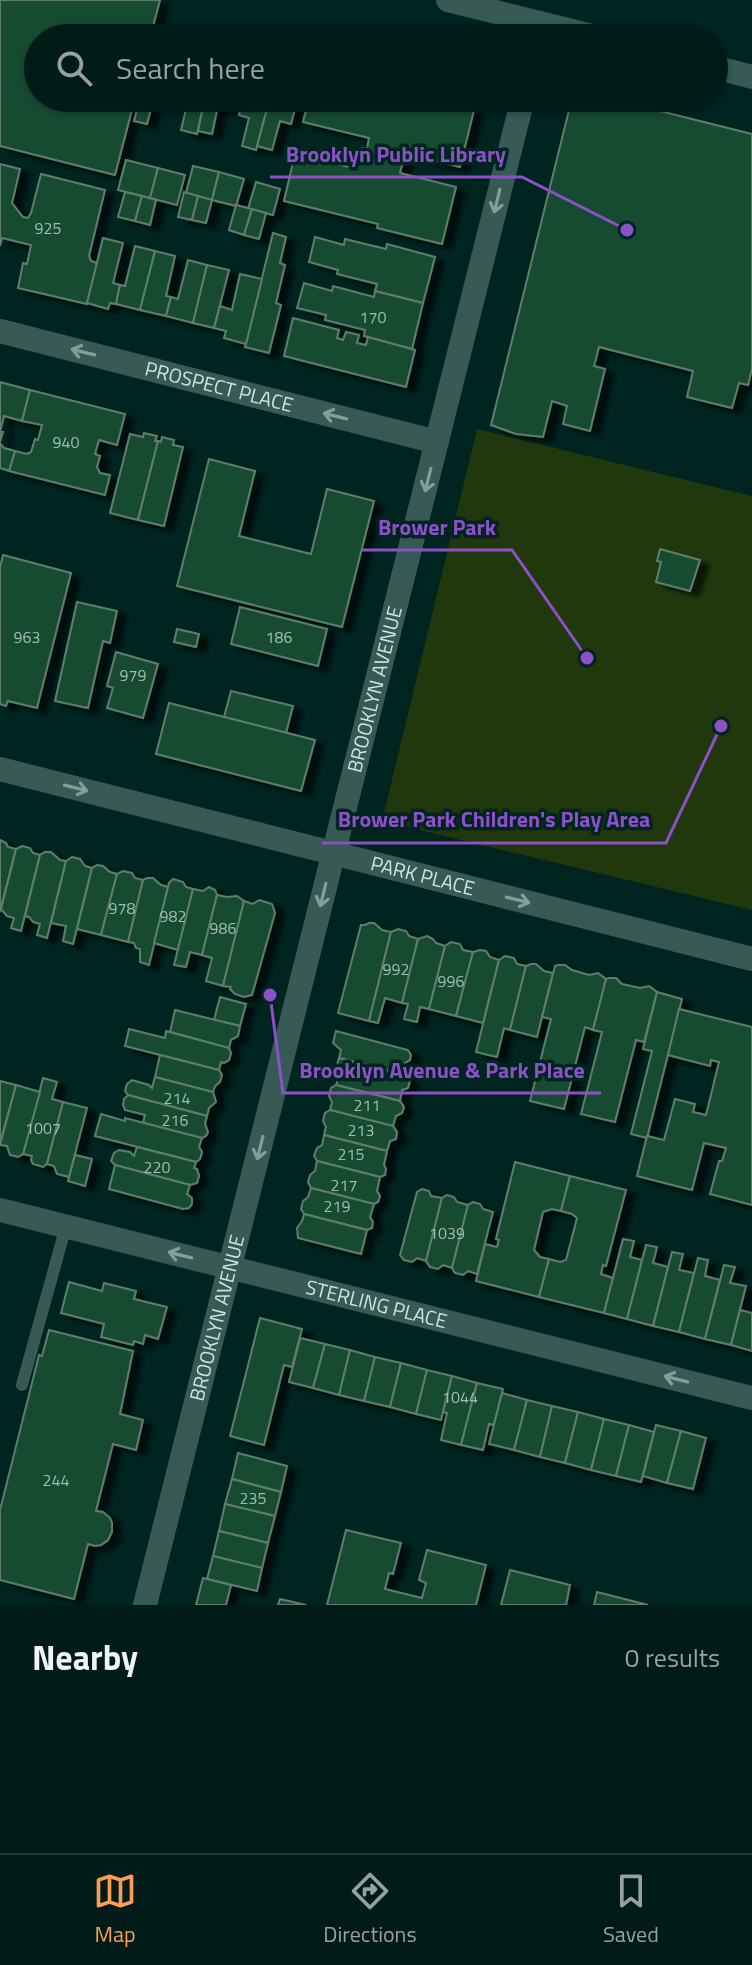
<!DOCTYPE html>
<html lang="en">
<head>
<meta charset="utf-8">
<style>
  :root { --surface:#001b18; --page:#0e2825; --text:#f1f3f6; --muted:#95a1a2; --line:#223937; --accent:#fd9c56 }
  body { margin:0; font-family:"Titillium Web",sans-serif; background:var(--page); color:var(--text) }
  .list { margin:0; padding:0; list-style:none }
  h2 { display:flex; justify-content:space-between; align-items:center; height:104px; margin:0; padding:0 32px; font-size:34px }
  h2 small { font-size:26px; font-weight:400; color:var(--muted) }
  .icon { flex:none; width:44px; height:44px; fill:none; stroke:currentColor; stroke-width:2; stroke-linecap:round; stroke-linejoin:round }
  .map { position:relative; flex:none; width:752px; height:1605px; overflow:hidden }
  .search { position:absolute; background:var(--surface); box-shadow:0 2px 6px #0004; left:24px; right:24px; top:24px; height:88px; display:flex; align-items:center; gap:20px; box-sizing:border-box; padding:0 28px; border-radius:44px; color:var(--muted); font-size:30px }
  .sheet { height:248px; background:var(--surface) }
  nav { display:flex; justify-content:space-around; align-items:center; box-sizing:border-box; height:112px; border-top:2px solid var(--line); background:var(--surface); font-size:22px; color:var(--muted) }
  nav a { display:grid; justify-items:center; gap:4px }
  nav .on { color:var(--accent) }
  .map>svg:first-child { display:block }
  .green { fill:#21370c }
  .building { fill:#174c32; stroke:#617d6c; stroke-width:2; filter:url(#shadow) }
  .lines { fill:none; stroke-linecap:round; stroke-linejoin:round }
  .service { stroke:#375a55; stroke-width:12 }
  .minor { stroke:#375a55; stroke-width:24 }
  .oneway { stroke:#849e9a }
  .labels { text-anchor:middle; stroke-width:7; stroke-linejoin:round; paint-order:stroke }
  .number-label { font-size:16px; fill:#a2bdb4 }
  .street-label { font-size:20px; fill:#d0e3e0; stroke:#002420 }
  .leader { fill:none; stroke:#8c51c6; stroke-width:3 }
  .callout-dot { fill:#8c51c6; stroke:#002420; stroke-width:3 }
  .callout-label { font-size:22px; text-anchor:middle; font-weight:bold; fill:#8c51c6; stroke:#002420; stroke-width:7; stroke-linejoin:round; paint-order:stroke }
</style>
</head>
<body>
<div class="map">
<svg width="752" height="1605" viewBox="0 0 752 1605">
  <defs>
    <filter id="shadow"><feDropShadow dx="9" dy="5" stdDeviation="2" flood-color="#0009"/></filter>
  </defs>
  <rect width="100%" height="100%" fill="#002420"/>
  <path class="green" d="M477 429 752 496V910L382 821Z"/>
  <g class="building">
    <path d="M0 0H160L150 38H38V98H135L115 175 0 146Z"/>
    <path d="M140 98H154L147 124 134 121Z"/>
    <path d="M179 98H205L197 134 181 130 188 101Z"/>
    <path d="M205 98H232L229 109 218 106 212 134 198 131Z"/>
    <path d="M243 98H270L256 150 242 146 249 118 239 115Z"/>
    <path d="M270 98H298L291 124 280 121 272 150 257 146Z"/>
    <path d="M309 98H425L474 110 460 167 405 154 400 173 456 187 442 244 377 228 378 224 284 201 295 154 353 168 358 163 362 148 367 149 369 138 303 122Z"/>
    <path d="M572 98H608L752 134V369L748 385 739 383 732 408 687 397 693 371 599 347 594 366 605 369 590 431 563 424 567 406 552 401 543 437 516 434 491 425Z"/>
    <path d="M126 160 158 168 150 198 118 190Z"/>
    <path d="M0 164 20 169 12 203 23 217 28 218 31 213 41 174 105 190 89 256 91 261 97 263 87 304 18 288 23 263 27 264 31 245 2 238 0 246Z"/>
    <path d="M193 166 219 172 212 200 186 193Z"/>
    <path d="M158 168 185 175 177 205 150 198Z"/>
    <path d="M219 172 244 179 236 206 212 200Z"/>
    <path d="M256 182 280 189 273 215 248 209Z"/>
    <path d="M125 192 142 196 135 221 118 217Z"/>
    <path d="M184 192 198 196 192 220 178 217Z"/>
    <path d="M142 196 156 200 150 225 135 221Z"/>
    <path d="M198 196 212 200 206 223 192 220Z"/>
    <path d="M236 205 252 209 244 235 229 230Z"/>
    <path d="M252 209 266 213 259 239 244 235Z"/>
    <path d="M273 233 286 237 280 263 285 265 276 303 281 305 269 353 245 347Z"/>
    <path d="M315 237 344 245 345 239 386 249 387 244 435 257 423 303 375 291 377 284 337 274 338 270 309 262Z"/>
    <path d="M103 238 123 243 113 283 120 285 116 304 110 303 108 309 87 303Z"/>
    <path d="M135 246 155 251 140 310 116 304 120 285 125 286Z"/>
    <path d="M155 251 175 256 166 296 171 297 166 316 140 310Z"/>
    <path d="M188 260 207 265 193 323 166 316 171 297 178 299Z"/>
    <path d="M207 265 229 270 214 328 193 323Z"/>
    <path d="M240 274 262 279 246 344 224 338 226 331 214 328 220 306 232 310Z"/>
    <path d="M304 283 332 291 333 286 374 297 375 291 423 303 412 349 364 336 365 330 325 320 326 315 297 308Z"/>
    <path d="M293 318 339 330 337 338 343 340 346 332 359 335 357 343 366 345 368 337 415 350 406 387 284 356Z"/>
    <path d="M0 382 30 390 22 421 4 416 0 432H3L0 442Z"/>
    <path d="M30 390 125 414 117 445 99 440 95 454 100 456 97 467 100 473 110 475 105 495 9 471 15 451 27 454 31 452 35 439 38 440 42 425 22 421Z"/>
    <path d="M144 433 157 436 155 441H158L138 520 110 513 130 434 143 437Z"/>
    <path d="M162 437 174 440 173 445 183 447 164 526 138 520 158 441 161 442Z"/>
    <path d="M0 443 4 448 15 451 9 471 0 468Z"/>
    <path d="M209 459 255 471 239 536 311 554 327 489 374 501 342 627 177 586Z"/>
    <path d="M660 549 700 560 690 591 656 582 661 562 657 561Z"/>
    <path d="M3 555 71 573 37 708 8 701 6 706 0 704V567Z"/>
    <path d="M77 602 117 611 110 643 103 641 88 708 55 701Z"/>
    <path d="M240 607 327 629 318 666 231 644Z"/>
    <path d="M177 629 199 634 196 647 174 642Z"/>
    <path d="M116 652 158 664 143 718 107 708 113 688 107 686Z"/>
    <path d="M231 691 293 706 286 733 224 717Z"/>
    <path d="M169 703 315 740 301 791 156 754Z"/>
    <path d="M0 840 6 843 8 847 16 849 0 912Z"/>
    <path d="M22 846 30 848 33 853 40 855 21 931 11 928 14 918 7 916 1 909 16 849Z"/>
    <path d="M45 852H51L60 860 66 861 47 938 37 935 40 924 33 922 29 917 25 916 40 855Z"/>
    <path d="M72 857 80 859 85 866 92 868 73 944 63 941 66 926 51 923 66 861Z"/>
    <path d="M97 865 103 866 110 872 117 874 101 935 77 929 92 868Z"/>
    <path d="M123 871 132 873 135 878 143 880 128 942 101 935 117 874Z"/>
    <path d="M147 878H153L161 885 168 887 149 965 140 962V949L136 948 134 943 128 942 143 880Z"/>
    <path d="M173 879 183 882 186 887 193 889 178 950 154 943 169 883Z"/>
    <path d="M209 887 215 890 217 895 202 955 190 952 186 967 174 965 193 889 203 891Z"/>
    <path d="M217 895 227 897 237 896 244 901 223 986 206 981 212 958 202 955Z"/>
    <path d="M259 900 272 904 275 913 252 995 244 997 235 994 230 989 231 987 223 986 244 901 253 904Z"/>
    <path d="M369 923H374L382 930 391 932 369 1021 338 1013 361 925H365Z"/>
    <path d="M398 929 406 931 409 936 418 939 402 1003 385 998 378 1023 369 1021 391 932Z"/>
    <path d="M427 936 433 939 436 943 445 946 429 1009 420 1007 417 1022 404 1019 408 1004 402 1003 418 939Z"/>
    <path d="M451 942 460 944 463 950 473 952 456 1016 429 1009 445 946Z"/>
    <path d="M480 950 486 951 490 957 499 960 483 1023 456 1016 473 952Z"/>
    <path d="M505 956 514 958 517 964 526 966 510 1030 504 1028 497 1057 476 1052 499 960Z"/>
    <path d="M531 964H536L544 971 553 973 537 1037 510 1030 526 966Z"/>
    <path d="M558 965H565L572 970 589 975 598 973 606 979 593 1030 585 1027 564 1109 530 1101 551 1019 542 1017 555 966Z"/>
    <path d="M609 978H616L622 984 640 988 649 986 657 992 644 1042 636 1040 615 1122 581 1114 602 1032 593 1030 606 979Z"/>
    <path d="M657 992 682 999 647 1138 631 1134 652 1051 643 1049Z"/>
    <path d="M220 997 246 1004 240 1026 214 1020Z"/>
    <path d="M679 1009 752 1027V1205L710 1194 719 1161H722L726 1148 704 1143 692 1190 637 1176 647 1136 664 1140 675 1099 695 1104 693 1112 706 1115 719 1062 711 1060 710 1066 668 1055Z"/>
    <path d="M175 1010 240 1026 238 1036 231 1040 229 1048 170 1032Z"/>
    <path d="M129 1029 165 1038 166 1031 229 1048 231 1053 229 1060 224 1063 221 1062 219 1070 125 1046Z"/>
    <path d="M336 1031 408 1050 411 1055 410 1060 405 1063 402 1074 339 1058 341 1050 333 1043Z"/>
    <path d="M160 1055 219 1070 222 1075 220 1082 215 1086 213 1092 155 1077Z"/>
    <path d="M339 1058 405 1075 410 1081 408 1088 402 1090 400 1101 336 1085 339 1076 335 1072Z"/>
    <path d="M155 1077 213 1092 216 1102 209 1108 207 1116 128 1095 125 1091 127 1084 132 1080 149 1085 152 1088Z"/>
    <path d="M43 1078 57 1082 52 1099 63 1102 47 1164 43 1167 33 1164 31 1160 32 1156 23 1154Z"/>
    <path d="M0 1081 16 1085 0 1144Z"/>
    <path d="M16 1085 40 1092 23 1154 18 1157 10 1155 7 1146 0 1145Z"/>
    <path d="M336 1085 400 1101 404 1107 402 1113 396 1116 393 1126 330 1110 332 1102 329 1096 331 1088Z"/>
    <path d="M128 1095 207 1116 205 1124 208 1132 206 1136 202 1138 143 1123 145 1115 125 1110 123 1105 124 1099Z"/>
    <path d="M63 1102 87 1108 69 1177 57 1174 54 1166 47 1164Z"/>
    <path d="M330 1110 393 1126 397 1132 396 1139 390 1141 387 1151 324 1135 326 1127 323 1121 325 1113Z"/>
    <path d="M101 1114 125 1121V1118L202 1138 199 1147 202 1152 200 1159 196 1162 95 1136Z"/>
    <path d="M324 1135 387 1151 384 1165 386 1169 385 1175 380 1177 317 1161 314 1156 317 1148 322 1145Z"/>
    <path d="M137 1147 196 1162 194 1168 197 1169 199 1176 197 1183 190 1185 115 1165 111 1161 114 1153 119 1150 130 1152 134 1156Z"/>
    <path d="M75 1155 92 1159 85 1186 68 1181Z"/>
    <path d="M317 1161 380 1177 377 1191 380 1196 378 1202 374 1204 311 1188 308 1182 310 1175 315 1171Z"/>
    <path d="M515 1162 570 1176 561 1211 552 1209 543 1212 534 1250 540 1257 549 1259 539 1297 476 1281 485 1244 497 1247 499 1240 496 1239Z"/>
    <path d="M115 1165 190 1185 187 1194 192 1198V1204L189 1208 183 1209 109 1189Z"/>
    <path d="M570 1176 626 1190 606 1266 603 1265 601 1274 613 1278 604 1313 539 1297 549 1259 560 1262 566 1260 577 1218 572 1214 561 1211Z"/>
    <path d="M311 1188 374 1204 370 1217 373 1222 372 1228 367 1230 304 1214 301 1209 303 1201 308 1197Z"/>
    <path d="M422 1189 429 1191 431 1196 442 1198 426 1261 417 1258 412 1262 404 1260 400 1255 417 1192Z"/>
    <path d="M447 1195 454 1197 457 1202 468 1205 452 1268 443 1265 438 1269 430 1267 426 1261 442 1198Z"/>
    <path d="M473 1202 480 1204 483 1209 493 1212 477 1274 468 1271 463 1275 455 1273 452 1268 468 1205Z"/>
    <path d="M304 1214 367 1230 361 1254 298 1238 297 1228 302 1221Z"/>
    <path d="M623 1239 634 1241 630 1257 642 1260 627 1319 604 1313Z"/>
    <path d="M646 1245 657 1247 653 1263 668 1267 653 1326 627 1319Z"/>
    <path d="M672 1252 683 1254 679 1270 694 1273 679 1332 653 1326Z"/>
    <path d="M698 1258 708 1260 705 1276 720 1280 705 1339 679 1332Z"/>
    <path d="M724 1265 735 1267 730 1283 746 1286 731 1345 705 1339Z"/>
    <path d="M69 1282 102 1291 104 1283 136 1291 134 1299 167 1307 158 1339 145 1335 143 1344 134 1341 133 1345 101 1337 104 1324 61 1313Z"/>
    <path d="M740 1310 752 1313V1351L731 1345Z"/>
    <path d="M260 1318 302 1329 292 1367 284 1365 264 1445 230 1436Z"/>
    <path d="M49 1330 133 1351 120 1414 143 1420 136 1450 113 1444 96 1511 103 1512 110 1518 112 1523V1532L108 1540 101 1545 95 1546 88 1544 74 1599 0 1580V1510L39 1355 42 1356Z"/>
    <path d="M300 1338 325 1344 313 1388 289 1382Z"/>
    <path d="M325 1344 350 1350 339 1395 313 1388Z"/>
    <path d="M350 1350 375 1357 364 1401 339 1395Z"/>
    <path d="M375 1357 401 1363 390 1407 364 1401Z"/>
    <path d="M401 1363 427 1370 416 1414 390 1407Z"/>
    <path d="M427 1370 452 1376 441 1420 416 1414Z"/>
    <path d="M452 1376 477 1383 461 1445 441 1440 447 1413 443 1412Z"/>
    <path d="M477 1383 503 1389 494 1425 489 1424 483 1450 461 1445Z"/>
    <path d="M502 1393 527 1400 514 1450 489 1444Z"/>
    <path d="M527 1400 552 1406 540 1457 514 1450Z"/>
    <path d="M552 1406 578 1412 565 1463 540 1457Z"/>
    <path d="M578 1412 604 1419 591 1470 565 1463Z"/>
    <path d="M604 1419 629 1425 616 1476 591 1470Z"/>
    <path d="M629 1425 654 1432 641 1482 616 1476Z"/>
    <path d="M656 1425 681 1431 667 1483 643 1476Z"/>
    <path d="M681 1431 706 1438 693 1489 667 1483Z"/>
    <path d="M238 1453 287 1466 281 1492 232 1479Z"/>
    <path d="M232 1479 281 1492 275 1516 225 1504Z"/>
    <path d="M225 1504 275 1516 268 1543 219 1531Z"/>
    <path d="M346 1530 401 1543 393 1574 389 1573 385 1589 422 1598 426 1583 419 1580 427 1550 486 1565 476 1605H327Z"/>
    <path d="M219 1531 268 1543 262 1568 213 1556Z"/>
    <path d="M213 1556 262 1568 257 1591 207 1579Z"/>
    <path d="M510 1570 570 1585 566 1605H501Z"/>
    <path d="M203 1578 231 1585 226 1605H196Z"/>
    <path d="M597 1592 648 1605H594Z"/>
    <path d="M280 1599 306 1605H278Z"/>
  </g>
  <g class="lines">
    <path class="service" d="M22 1385 66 1226"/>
    <g class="minor">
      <path d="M448 0 600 38"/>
      <path d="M714 67 752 77"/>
      <path id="s1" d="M0 331 437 442"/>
      <path id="s2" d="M0 769 752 959"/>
      <path id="s3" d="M0 1210 752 1398"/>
      <path id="s4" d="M145 1605 523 98"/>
    </g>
  </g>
  <defs><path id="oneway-shaft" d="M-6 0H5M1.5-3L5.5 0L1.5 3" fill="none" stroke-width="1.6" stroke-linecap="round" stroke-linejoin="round" transform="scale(2)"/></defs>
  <g class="oneway">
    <use href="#oneway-shaft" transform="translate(497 201) rotate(104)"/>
    <use href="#oneway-shaft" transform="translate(83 352) rotate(-166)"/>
    <use href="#oneway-shaft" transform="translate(335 416) rotate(-166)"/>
    <use href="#oneway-shaft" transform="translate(428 480) rotate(104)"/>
    <use href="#oneway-shaft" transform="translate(76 788) rotate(14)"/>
    <use href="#oneway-shaft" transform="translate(323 895) rotate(104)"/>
    <use href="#oneway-shaft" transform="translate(518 900) rotate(14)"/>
    <use href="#oneway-shaft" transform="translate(260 1148) rotate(104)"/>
    <use href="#oneway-shaft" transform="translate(180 1255) rotate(-166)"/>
    <use href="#oneway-shaft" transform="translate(676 1379) rotate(-166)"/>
  </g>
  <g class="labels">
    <g class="number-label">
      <text x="48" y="234">925</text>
      <text x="373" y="323">170</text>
      <text x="66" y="448">940</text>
      <text x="27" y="643">963</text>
      <text x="279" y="643">186</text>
      <text x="133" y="681">979</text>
      <text x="122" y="914">978</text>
      <text x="173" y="922">982</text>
      <text x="223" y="934">986</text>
      <text x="396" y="975">992</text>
      <text x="451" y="987">996</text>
      <text x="177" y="1104">214</text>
      <text x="367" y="1111">211</text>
      <text x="175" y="1126">216</text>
      <text x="43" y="1134">1007</text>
      <text x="361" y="1136">213</text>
      <text x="351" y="1160">215</text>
      <text x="157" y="1173">220</text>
      <text x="344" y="1191">217</text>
      <text x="337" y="1212">219</text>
      <text x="447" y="1239">1039</text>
      <text x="460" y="1403">1044</text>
      <text x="56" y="1486">244</text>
      <text x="253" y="1504">235</text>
    </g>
    <g class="street-label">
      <text dy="7" stroke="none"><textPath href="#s1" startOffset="226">PROSPECT PLACE</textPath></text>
      <text dy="7" stroke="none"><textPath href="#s4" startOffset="944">BROOKLYN AVENUE</textPath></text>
      <text dy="7" stroke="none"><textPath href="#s2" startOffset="436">PARK PLACE</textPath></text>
      <text dy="7" stroke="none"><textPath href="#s3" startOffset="388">STERLING PLACE</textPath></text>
      <text dy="7" stroke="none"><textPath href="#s4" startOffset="296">BROOKLYN AVENUE</textPath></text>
    </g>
  </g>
  <path class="leader" d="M627 230L522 177H270M587 658L512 550H362M721 726L666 843H322M270 995L283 1093H601"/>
  <g class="callout-dot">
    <circle cx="627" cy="230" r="8"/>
    <circle cx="587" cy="658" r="8"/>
    <circle cx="721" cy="726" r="8"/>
    <circle cx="270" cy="995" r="8"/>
  </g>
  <g class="callout-label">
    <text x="396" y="162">Brooklyn Public Library</text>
    <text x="437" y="535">Brower Park</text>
    <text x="494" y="827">Brower Park Children's Play Area</text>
    <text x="442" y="1078">Brooklyn Avenue &amp; Park Place</text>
  </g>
</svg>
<div class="search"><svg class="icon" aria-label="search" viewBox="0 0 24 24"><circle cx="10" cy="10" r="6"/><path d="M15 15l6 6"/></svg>Search here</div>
</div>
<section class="sheet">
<h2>Nearby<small>0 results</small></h2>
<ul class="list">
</ul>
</section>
<nav>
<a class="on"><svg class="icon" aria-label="map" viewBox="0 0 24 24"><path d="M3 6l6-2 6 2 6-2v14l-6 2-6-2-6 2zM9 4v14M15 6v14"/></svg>Map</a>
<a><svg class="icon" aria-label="directions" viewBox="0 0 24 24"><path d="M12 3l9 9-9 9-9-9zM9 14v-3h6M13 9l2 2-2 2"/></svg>Directions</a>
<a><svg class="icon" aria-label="saved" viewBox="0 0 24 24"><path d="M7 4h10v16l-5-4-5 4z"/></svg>Saved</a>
</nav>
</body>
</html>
